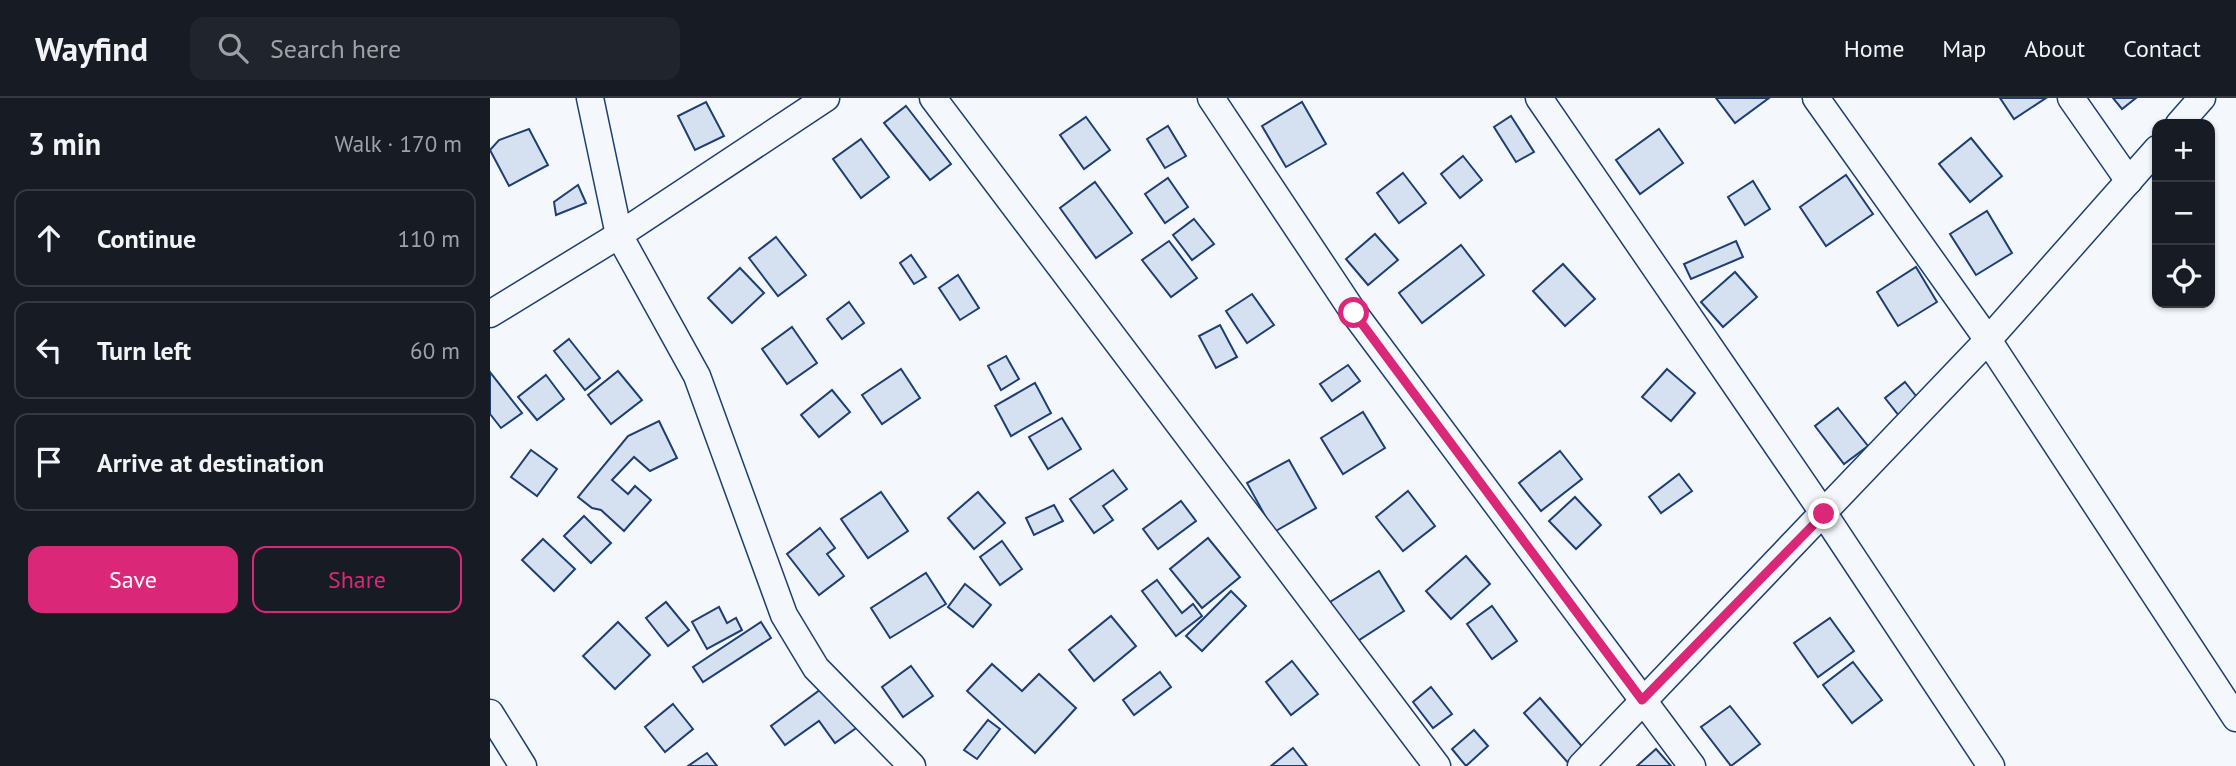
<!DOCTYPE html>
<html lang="en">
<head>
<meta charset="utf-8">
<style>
  :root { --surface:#171b24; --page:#20242c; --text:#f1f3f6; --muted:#9ea1a6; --line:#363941; --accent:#db2777 }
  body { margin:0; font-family:"PT Sans",sans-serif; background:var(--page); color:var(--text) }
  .controls { position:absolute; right:21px; top:21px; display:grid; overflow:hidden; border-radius:14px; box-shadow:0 2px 5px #0004 }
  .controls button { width:63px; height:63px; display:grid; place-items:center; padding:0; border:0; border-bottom:2px solid var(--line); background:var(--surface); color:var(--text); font:35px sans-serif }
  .stop { position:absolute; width:21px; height:21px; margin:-16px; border:5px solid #db2777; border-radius:50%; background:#fff }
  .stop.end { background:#db2777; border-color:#fff; box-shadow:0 2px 7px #0008 }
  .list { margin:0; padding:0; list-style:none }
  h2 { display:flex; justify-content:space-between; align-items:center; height:91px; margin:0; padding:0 28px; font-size:30px }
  h2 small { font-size:23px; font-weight:400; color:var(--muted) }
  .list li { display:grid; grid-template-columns:46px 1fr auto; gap:21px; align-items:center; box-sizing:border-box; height:98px; margin:0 14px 14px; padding:0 14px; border:2px solid var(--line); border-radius:14px }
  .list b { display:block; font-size:26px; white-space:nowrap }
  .list em { font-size:23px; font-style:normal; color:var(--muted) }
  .actions { display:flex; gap:14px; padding:21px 28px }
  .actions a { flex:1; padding:16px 0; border:2px solid var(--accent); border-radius:14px; text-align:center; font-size:24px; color:var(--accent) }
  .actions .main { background:var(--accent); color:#fff }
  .icon { flex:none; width:38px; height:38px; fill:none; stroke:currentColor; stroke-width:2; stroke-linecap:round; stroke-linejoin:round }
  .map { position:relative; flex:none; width:1746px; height:668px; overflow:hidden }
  header { display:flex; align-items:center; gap:42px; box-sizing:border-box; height:98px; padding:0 35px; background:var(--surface); border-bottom:2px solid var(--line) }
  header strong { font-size:33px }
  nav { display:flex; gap:38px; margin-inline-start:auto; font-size:24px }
  .search { width:490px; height:63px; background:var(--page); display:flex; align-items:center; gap:18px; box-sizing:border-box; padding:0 24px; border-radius:14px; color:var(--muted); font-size:26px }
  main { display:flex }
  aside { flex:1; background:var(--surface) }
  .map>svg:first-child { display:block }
  .building { fill:#d5e0f0; stroke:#1d3f73; stroke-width:2 }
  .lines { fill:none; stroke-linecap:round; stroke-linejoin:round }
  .street-casing { stroke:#1d3f73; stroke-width:29 }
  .street { stroke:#f4f7fb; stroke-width:26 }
  .route { stroke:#db2777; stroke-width:9 }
</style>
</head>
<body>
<header>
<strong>Wayfind</strong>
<div class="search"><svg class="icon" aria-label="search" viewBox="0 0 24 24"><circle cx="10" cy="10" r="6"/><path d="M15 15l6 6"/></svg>Search here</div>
<nav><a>Home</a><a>Map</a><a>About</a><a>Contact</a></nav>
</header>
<main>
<aside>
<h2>3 min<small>Walk · 170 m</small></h2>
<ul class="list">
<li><svg class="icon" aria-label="ahead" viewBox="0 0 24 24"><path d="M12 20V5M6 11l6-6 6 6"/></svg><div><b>Continue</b></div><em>110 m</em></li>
<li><svg class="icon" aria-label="left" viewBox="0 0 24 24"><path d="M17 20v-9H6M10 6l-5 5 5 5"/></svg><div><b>Turn left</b></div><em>60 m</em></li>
<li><svg class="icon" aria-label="arrive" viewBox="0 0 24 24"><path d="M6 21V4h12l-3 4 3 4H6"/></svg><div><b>Arrive at destination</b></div></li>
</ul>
<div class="actions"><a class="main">Save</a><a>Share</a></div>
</aside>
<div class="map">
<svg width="1746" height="668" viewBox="0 0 1746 668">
  <rect width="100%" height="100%" fill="#f4f7fb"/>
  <g class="building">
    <path d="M1226 0H1279L1245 25Z"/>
    <path d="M1510 0H1556L1524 21Z"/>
    <path d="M1623 0H1646L1632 11Z"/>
    <path d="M216 4 234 38 205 52 188 18Z"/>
    <path d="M812 4 836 46 796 69 772 28Z"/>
    <path d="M416 8 461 66 440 82 394 25Z"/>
    <path d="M1021 18 1044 54 1026 64 1004 29Z"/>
    <path d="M596 19 620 52 594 71 570 37Z"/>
    <path d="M678 28 696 58 675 70 657 41Z"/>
    <path d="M39 31 58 67 19 88 0 52 9 42Z"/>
    <path d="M1169 31 1193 65 1150 96 1126 62Z"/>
    <path d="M1481 40 1512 78 1480 104 1449 66Z"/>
    <path d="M371 41 399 79 371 100 343 61Z"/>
    <path d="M973 58 992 82 970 100 951 76Z"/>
    <path d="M913 75 936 105 909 125 887 95Z"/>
    <path d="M1356 77 1383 116 1336 148 1310 109Z"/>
    <path d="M678 80 698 109 675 125 655 96Z"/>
    <path d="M1263 83 1280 111 1255 127 1238 99Z"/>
    <path d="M605 84 642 135 606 160 570 110Z"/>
    <path d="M88 87 96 105 66 117 64 104Z"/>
    <path d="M1497 113 1522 155 1486 177 1460 136Z"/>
    <path d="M704 121 724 146 702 162 683 137Z"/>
    <path d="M885 136 908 162 878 187 856 161Z"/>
    <path d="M286 139 316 177 288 198 259 160Z"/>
    <path d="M679 143 707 180 681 199 652 162Z"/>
    <path d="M1246 143 1253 159 1201 181 1194 166Z"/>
    <path d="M971 147 994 177 932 225 909 195Z"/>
    <path d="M421 157 436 179 424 186 410 165Z"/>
    <path d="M1073 166 1105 201 1075 228 1043 193Z"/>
    <path d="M1426 169 1447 204 1408 228 1387 194Z"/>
    <path d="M250 170 274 195 242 225 218 200Z"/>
    <path d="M1245 174 1267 199 1233 229 1211 204Z"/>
    <path d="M468 177 489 210 470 222 449 190Z"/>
    <path d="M762 196 784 227 757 245 736 213Z"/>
    <path d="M359 204 374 225 352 241 337 221Z"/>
    <path d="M730 227 747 259 726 270 709 238Z"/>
    <path d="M302 229 327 265 297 286 272 251Z"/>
    <path d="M79 241 110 280 95 292 64 253Z"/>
    <path d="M516 258 529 281 511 292 498 268Z"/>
    <path d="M858 267 870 283 842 303 830 286Z"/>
    <path d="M411 271 430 300 392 326 372 297Z"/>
    <path d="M1177 271 1205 295 1181 323 1152 299Z"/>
    <path d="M128 273 152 302 121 326 98 297Z"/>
    <path d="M0 274 32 315 11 330 0 316Z"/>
    <path d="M56 277 74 301 47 322 28 299Z"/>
    <path d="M1415 284 1430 303 1410 319 1395 300Z"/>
    <path d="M545 285 561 315 521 338 505 308Z"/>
    <path d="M342 292 360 314 329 339 311 317Z"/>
    <path d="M1348 310 1378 348 1354 366 1325 328Z"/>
    <path d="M873 314 895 350 853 376 831 340Z"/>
    <path d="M572 320 591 351 558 371 539 339Z"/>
    <path d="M169 323 187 360 160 373 144 359 122 382 138 396 145 388 161 402 134 433 111 412 102 410 88 399 138 338Z"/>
    <path d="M41 352 67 371 47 398 21 379Z"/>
    <path d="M1070 353 1092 381 1051 413 1029 385Z"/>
    <path d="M799 362 826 410 784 434 757 385Z"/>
    <path d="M623 372 637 391 613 408 623 422 604 435 580 401Z"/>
    <path d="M1189 376 1202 393 1171 415 1159 399Z"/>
    <path d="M918 393 945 428 913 453 886 419Z"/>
    <path d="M391 394 418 433 378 460 351 421Z"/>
    <path d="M488 394 515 425 484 451 458 420Z"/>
    <path d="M1085 399 1111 427 1086 451 1059 423Z"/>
    <path d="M691 403 706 423 668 451 653 431Z"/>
    <path d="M564 407 573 423 544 437 536 420Z"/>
    <path d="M94 418 121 445 101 465 74 438Z"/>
    <path d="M330 430 345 450 337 456 354 478 329 497 297 456Z"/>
    <path d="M718 440 750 479 712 510 680 471Z"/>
    <path d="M53 441 85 471 64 493 32 462Z"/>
    <path d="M512 443 532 471 510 487 490 459Z"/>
    <path d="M976 458 1000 486 961 521 936 493Z"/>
    <path d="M889 473 914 513 866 544 840 504Z"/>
    <path d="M436 475 456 506 400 540 381 510Z"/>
    <path d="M667 482 692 515 703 506 712 518 686 538 652 493Z"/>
    <path d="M475 486 501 507 483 529 458 509Z"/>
    <path d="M741 493 756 508 712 553 696 538Z"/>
    <path d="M176 504 199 532 178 548 156 520Z"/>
    <path d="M1002 508 1027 543 1002 561 977 526Z"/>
    <path d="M229 509 237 525 246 520 252 532 217 551 202 524Z"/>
    <path d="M621 518 646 548 604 583 579 552Z"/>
    <path d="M1340 520 1364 553 1328 579 1304 545Z"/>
    <path d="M128 524 160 557 125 591 93 558Z"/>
    <path d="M271 524 281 540 213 584 203 569Z"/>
    <path d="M802 563 828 596 801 617 776 584Z"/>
    <path d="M1363 564 1392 602 1362 625 1333 587Z"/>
    <path d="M502 566 532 593 549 576 586 610 545 655 477 593Z"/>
    <path d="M421 568 443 598 413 619 392 589Z"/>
    <path d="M670 574 681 589 644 617 633 602Z"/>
    <path d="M338 586 369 628 345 645 329 623 295 647 281 628Z"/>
    <path d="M941 589 962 616 943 630 923 604Z"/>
    <path d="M1050 600 1096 653 1080 667 1034 615Z"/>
    <path d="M183 606 203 631 175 654 155 629Z"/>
    <path d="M1240 608 1270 646 1241 668 1211 629Z"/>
    <path d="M498 622 510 631 487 661 474 652Z"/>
    <path d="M984 632 998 648 976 668 962 651Z"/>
    <path d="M803 650 817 668H781Z"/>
    <path d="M1166 651 1181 668H1147Z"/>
    <path d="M217 655 227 668H198Z"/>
  </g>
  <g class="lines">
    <g class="street-casing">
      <g id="street">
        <path d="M100 0 129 137 207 278 294 517 326 570 422 668"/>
        <path d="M443 0 947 668"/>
        <path d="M721 0 864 215 1202 668"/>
        <path d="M1049 0 1334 416 1501 668"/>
        <path d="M1326 0 1498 242 1746 620"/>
        <path d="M1581 0 1639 83"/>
        <path d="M1689 26 1712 0"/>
        <path d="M0 216 129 137 336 0"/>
        <path d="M0 615 33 668"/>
        <path d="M1091 668 1498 242 1667 51"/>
      </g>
    </g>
    <use href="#street" class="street"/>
  </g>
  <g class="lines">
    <path class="route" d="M864 215 1152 602 1334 416"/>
  </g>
</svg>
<div class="controls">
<button>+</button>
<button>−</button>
<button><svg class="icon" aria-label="locate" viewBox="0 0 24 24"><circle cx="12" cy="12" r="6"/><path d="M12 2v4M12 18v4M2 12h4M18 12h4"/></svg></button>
</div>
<div class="stop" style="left:864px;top:215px"></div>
<div class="stop end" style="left:1334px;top:416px"></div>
</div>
</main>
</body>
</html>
